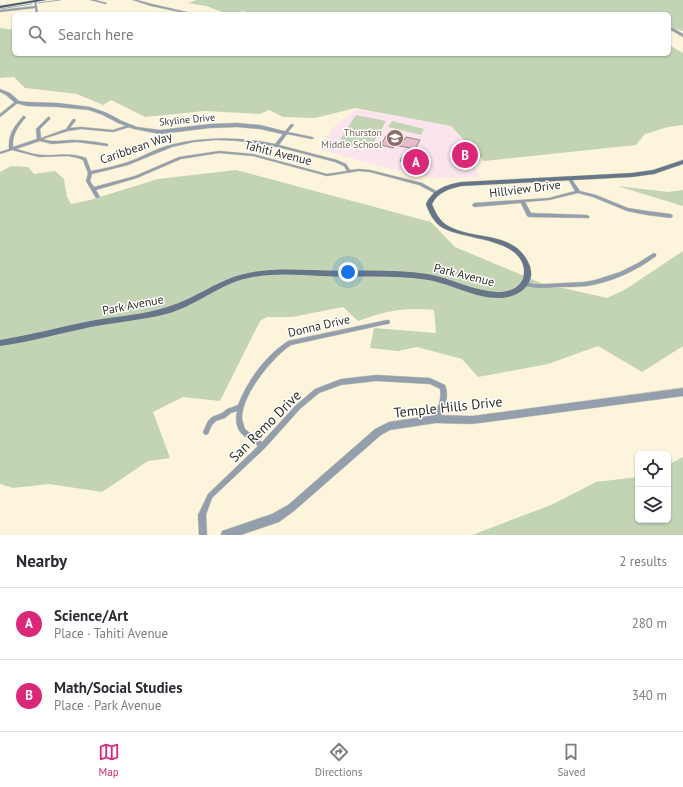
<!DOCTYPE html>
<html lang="en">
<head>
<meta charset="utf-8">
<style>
  :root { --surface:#fff; --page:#f2f2f3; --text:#2b2b33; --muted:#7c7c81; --line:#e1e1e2; --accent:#db2777 }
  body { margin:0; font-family:"PT Sans",sans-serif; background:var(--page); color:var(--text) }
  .controls { position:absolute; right:12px; bottom:12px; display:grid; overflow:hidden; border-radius:6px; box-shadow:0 1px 3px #0004 }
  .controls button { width:36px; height:36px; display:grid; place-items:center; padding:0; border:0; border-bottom:1px solid var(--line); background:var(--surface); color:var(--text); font:20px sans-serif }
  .you { position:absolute; left:348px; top:272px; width:14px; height:14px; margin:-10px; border:3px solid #fff; border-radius:50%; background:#1a73e8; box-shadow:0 0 0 6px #1a73e833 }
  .badge { display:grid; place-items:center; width:26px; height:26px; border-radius:50%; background:var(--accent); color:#fff; font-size:13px; font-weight:700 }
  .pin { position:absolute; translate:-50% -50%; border:2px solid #fff; box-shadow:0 1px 4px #0006 }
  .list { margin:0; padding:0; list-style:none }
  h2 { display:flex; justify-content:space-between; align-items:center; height:52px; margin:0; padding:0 16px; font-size:17px }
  h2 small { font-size:13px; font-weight:400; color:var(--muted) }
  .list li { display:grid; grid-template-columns:26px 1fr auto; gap:12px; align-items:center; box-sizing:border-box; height:72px; padding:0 16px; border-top:1px solid var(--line) }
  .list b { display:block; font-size:15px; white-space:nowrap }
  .list p { margin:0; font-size:13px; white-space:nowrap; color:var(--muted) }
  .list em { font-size:13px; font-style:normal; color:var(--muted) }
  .icon { flex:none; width:22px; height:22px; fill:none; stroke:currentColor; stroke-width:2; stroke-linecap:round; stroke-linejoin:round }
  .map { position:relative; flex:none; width:683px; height:535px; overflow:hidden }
  .search { position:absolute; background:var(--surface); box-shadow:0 1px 3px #0004; left:12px; right:12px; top:12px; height:44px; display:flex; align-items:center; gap:10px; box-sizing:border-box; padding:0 14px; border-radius:6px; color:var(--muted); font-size:15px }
  .sheet { height:196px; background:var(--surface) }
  nav { display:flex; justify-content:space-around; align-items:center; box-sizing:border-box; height:56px; border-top:1px solid var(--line); background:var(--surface); font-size:11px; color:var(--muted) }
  nav a { display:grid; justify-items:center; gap:2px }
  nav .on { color:var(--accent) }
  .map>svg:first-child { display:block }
  .education { fill:#fce4ef }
  .green { fill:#c2d4b4 }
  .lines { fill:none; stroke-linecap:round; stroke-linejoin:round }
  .stream { stroke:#92aebb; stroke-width:1 }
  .building { fill:#e6bccb; stroke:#9f848d }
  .minor-casing { stroke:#d8d1ba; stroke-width:1 }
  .tertiary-casing { stroke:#d8d1ba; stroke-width:1 }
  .secondary-casing { stroke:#d8d1ba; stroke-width:1 }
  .primary-casing { stroke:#d8d1ba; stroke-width:1 }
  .minor { fill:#949fad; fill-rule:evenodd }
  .tertiary { fill:#949fad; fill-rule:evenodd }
  .secondary { fill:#657689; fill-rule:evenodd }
  .primary { fill:#455970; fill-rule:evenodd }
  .labels { text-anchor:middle; stroke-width:3; stroke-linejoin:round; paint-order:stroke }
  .far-street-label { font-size:10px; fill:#322f25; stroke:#fff }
  .far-education-label { font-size:10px; fill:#785e54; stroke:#fff; text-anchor:end }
  .street-label { font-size:12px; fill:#322f25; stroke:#fff }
  .near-street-label { font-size:14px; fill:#322f25; stroke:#fff }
</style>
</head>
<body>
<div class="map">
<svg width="683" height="535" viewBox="0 0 683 535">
  <rect width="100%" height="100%" fill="#fdf5db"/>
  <path class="education" d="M357 109 451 126 484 161 477 164 475 168 480 177 433 178 382 167 320 149 334 127Z"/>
  <g class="green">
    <path d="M197 0H683V31L669 27V14H254L242 11 239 14H228L206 6 188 3Z"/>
    <path d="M0 28 14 30V54H669V45L683 53V125L668 127 645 134 636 145 484 161 451 126 355 108 315 118 283 117 269 110 260 114 205 111 145 117 111 100 103 105 77 94 25 88 14 77 0 78Z"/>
    <path d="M356 115 386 121 369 150 338 143Z"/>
    <path d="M392 121 424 129 421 135 405 131 406 129 404 131 388 127Z"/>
    <path d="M11 166 28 167 34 174 55 171 64 179 67 197 71 204 90 200 158 179 236 170 431 222 455 247 541 283 607 298 626 289 683 251V346L642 372 598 346 548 364 478 377 462 359 417 347 398 351 370 348 374 328 436 333 434 310C403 307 387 311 358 321L343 307 292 317H267L260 321 220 401 183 397 153 412 170 458 148 461 102 492 49 484 13 488 0 484V172Z"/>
    <path d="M617 186 668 192 683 190V206Z"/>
    <path d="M683 457V535H472L551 505 596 482 638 477V520H668V465Z"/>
  </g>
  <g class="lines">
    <g class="stream">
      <path d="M38 3 60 0"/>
      <path d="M0 9 32 4"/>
    </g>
  </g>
  <g class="building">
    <path d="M386 136 404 140 406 137 420 140 415 149 394 145 393 148 381 145Z"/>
    <path d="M464 150 474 160 459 164 455 161 464 158 458 152Z"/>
    <path d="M407 156 413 157 415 160 428 161 431 164 429 167 425 169 411 167 400 161 402 157Z"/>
  </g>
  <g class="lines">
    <g class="minor-casing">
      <g id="minor">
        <path d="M34 0H36L38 14H36L35 8 0 12V10L35 6Z"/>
        <path d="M90 0H95L107 3 106 4Z"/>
        <path d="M133 0H137L152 4 195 14H190L151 6Z"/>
        <path d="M16 101 19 102 0 117V114Z"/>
        <path d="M23 116H24L26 117C18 127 12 134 13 147L37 139 36 129 48 117H50V119L40 129 41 138 66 129 73 119H74L76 120 70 128 81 127 113 130 128 125H130V127L113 132 81 129 68 131 43 139C53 143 62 140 72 140 84 140 97 142 108 144V146H107L77 142 52 144 40 141 16 149C25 151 34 155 43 155 60 156 69 152 86 158L91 171C106 168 121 165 136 159 147 154 158 148 170 145 205 136 240 137 275 144L291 124H292L294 125 288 132 312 137 314 138 312 139 287 134 279 145 337 160 346 164 350 170 359 169 370 170 422 183 438 192V193H434L419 185 370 172 359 171 327 176 253 156 219 153 181 159 137 178 96 190 100 197 98 198H96L86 181 88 173 83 160 78 158 68 156 39 157 12 150 0 154V152L9 149C8 134 14 127 23 116ZM215 140C229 140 242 141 256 143 282 147 308 155 335 162L344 166 347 171 327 174 253 154 219 151 179 157 135 176 94 187 90 181 92 174 128 165 172 147 194 142Z"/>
        <path d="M569 178H571L580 191 596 195 628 208 647 211 671 214 673 216 671 218 647 215 627 211 593 197 578 193 549 200 525 202 531 213 587 215 589 216V218L529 217 527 216 521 203 474 207 472 205 474 203 549 198 575 191 568 179Z"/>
        <path d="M654 253 656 254V256C636 271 612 282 587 286 578 287 568 287 559 287 548 288 537 289 525 286L523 285 522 284 523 283 525 282 535 284H545L584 282 595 280 620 272 638 263Z"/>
        <path d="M387 320H389L390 322 389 324H387L291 345C272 358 243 393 242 417 242 421 244 425 245 429L262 442 296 405 315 389 341 379 376 375 430 378 445 385C450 398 444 410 438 421L436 422 434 421 433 419C437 409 442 400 440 389L430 384 376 381 341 385 319 393 300 409 265 448 212 498 206 515 207 535H199L198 515 208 494 258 446C244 436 233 432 237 411L231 413 225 418 216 421 212 425 208 434 206 435 204 434 203 432 208 421 212 417 222 413 227 409 238 405C248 380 265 356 288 341Z"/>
      </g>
    </g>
    <g class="tertiary-casing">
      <g id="tertiary">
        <path d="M671 28H673L683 34V37L671 30Z"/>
        <path d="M0 89 10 93 19 101 27 102 58 103 90 107 107 113 122 121 137 127 160 130 210 124 237 123 260 125 288 132 289 133 286 135 260 129 237 127 210 128 160 134 134 129 118 123 103 115 89 110 58 107 27 106 15 103 6 95 0 92Z"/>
        <path d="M683 388V396L472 424 436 423 390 430 381 435 294 511 279 522 241 535H221L222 531 272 514 288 505 375 429 389 422 436 415 472 416Z"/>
      </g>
    </g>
    <g class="secondary-casing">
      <path id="secondary" d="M683 160V164L654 174 632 177 461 186C449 189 438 192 432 204 435 212 439 219 445 224 472 242 514 229 529 264 532 271 532 278 528 284 522 294 509 298 498 298 474 298 452 284 428 280 393 274 356 278 321 276 291 274 260 272 232 283 211 292 192 306 170 313 144 320 117 322 91 327 61 333 31 342 0 346V340C30 335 60 327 90 321 117 316 144 315 170 306 190 300 207 288 226 280 253 268 283 269 313 270 351 272 390 268 428 274 451 278 473 291 497 292 506 292 516 290 521 282 524 279 524 274 524 269 520 238 465 240 443 228 434 223 429 213 426 204 433 189 446 185 461 182L632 173 653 170Z"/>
    </g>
    <g class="primary-casing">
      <path id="primary" d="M36 0H46L0 8V6Z"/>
    </g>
    <use href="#minor" class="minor"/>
    <use href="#tertiary" class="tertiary"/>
    <use href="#secondary" class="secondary"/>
    <use href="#primary" class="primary"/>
  </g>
  <defs>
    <g id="school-disc" transform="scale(0.9)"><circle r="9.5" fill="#8d6e63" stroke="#fff"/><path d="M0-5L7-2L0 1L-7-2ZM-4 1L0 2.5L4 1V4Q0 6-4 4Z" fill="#fff"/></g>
  </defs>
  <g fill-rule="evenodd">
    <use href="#school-disc" x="395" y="138"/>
  </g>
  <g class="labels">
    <g class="far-street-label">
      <text transform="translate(187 119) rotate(-5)" y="4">Skyline Drive</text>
    </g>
    <g class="far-education-label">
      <text x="382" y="136">Thurston<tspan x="382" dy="12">Middle School</tspan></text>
    </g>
    <g class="street-label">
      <text transform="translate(136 148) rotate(-19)" y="4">Caribbean Way</text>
      <text transform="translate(278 153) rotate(14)" y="4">Tahiti Avenue</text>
      <text transform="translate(525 189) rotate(-7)" y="4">Hillview Drive</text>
      <text transform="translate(464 275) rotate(14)" y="4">Park Avenue</text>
      <text transform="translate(133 305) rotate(-11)" y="4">Park Avenue</text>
      <text transform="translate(319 326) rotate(-13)" y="4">Donna Drive</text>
    </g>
    <g class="near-street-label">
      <text transform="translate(448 407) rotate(-6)" y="5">Temple Hills Drive</text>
      <text transform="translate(265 426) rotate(-45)" y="5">San Remo Drive</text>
    </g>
  </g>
</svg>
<div class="controls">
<button><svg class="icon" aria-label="locate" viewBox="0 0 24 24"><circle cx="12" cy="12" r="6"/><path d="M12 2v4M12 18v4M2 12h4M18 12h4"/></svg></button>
<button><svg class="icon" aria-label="layers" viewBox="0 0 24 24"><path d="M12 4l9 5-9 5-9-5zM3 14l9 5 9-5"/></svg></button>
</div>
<div class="you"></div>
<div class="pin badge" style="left:416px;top:162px">A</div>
<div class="pin badge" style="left:465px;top:155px">B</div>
<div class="search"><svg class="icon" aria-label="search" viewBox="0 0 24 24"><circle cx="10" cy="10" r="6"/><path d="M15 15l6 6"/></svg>Search here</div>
</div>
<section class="sheet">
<h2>Nearby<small>2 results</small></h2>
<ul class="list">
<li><span class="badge">A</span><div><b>Science/Art</b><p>Place · Tahiti Avenue</p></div><em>280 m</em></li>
<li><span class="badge">B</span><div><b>Math/Social Studies</b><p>Place · Park Avenue</p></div><em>340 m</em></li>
</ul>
</section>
<nav>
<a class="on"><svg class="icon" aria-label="map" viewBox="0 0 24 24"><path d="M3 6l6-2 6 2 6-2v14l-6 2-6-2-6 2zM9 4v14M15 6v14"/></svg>Map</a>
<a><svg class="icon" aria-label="directions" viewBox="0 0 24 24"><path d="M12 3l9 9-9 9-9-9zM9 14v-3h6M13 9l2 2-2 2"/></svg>Directions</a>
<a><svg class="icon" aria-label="saved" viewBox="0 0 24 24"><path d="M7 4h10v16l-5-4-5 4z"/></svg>Saved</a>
</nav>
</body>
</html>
